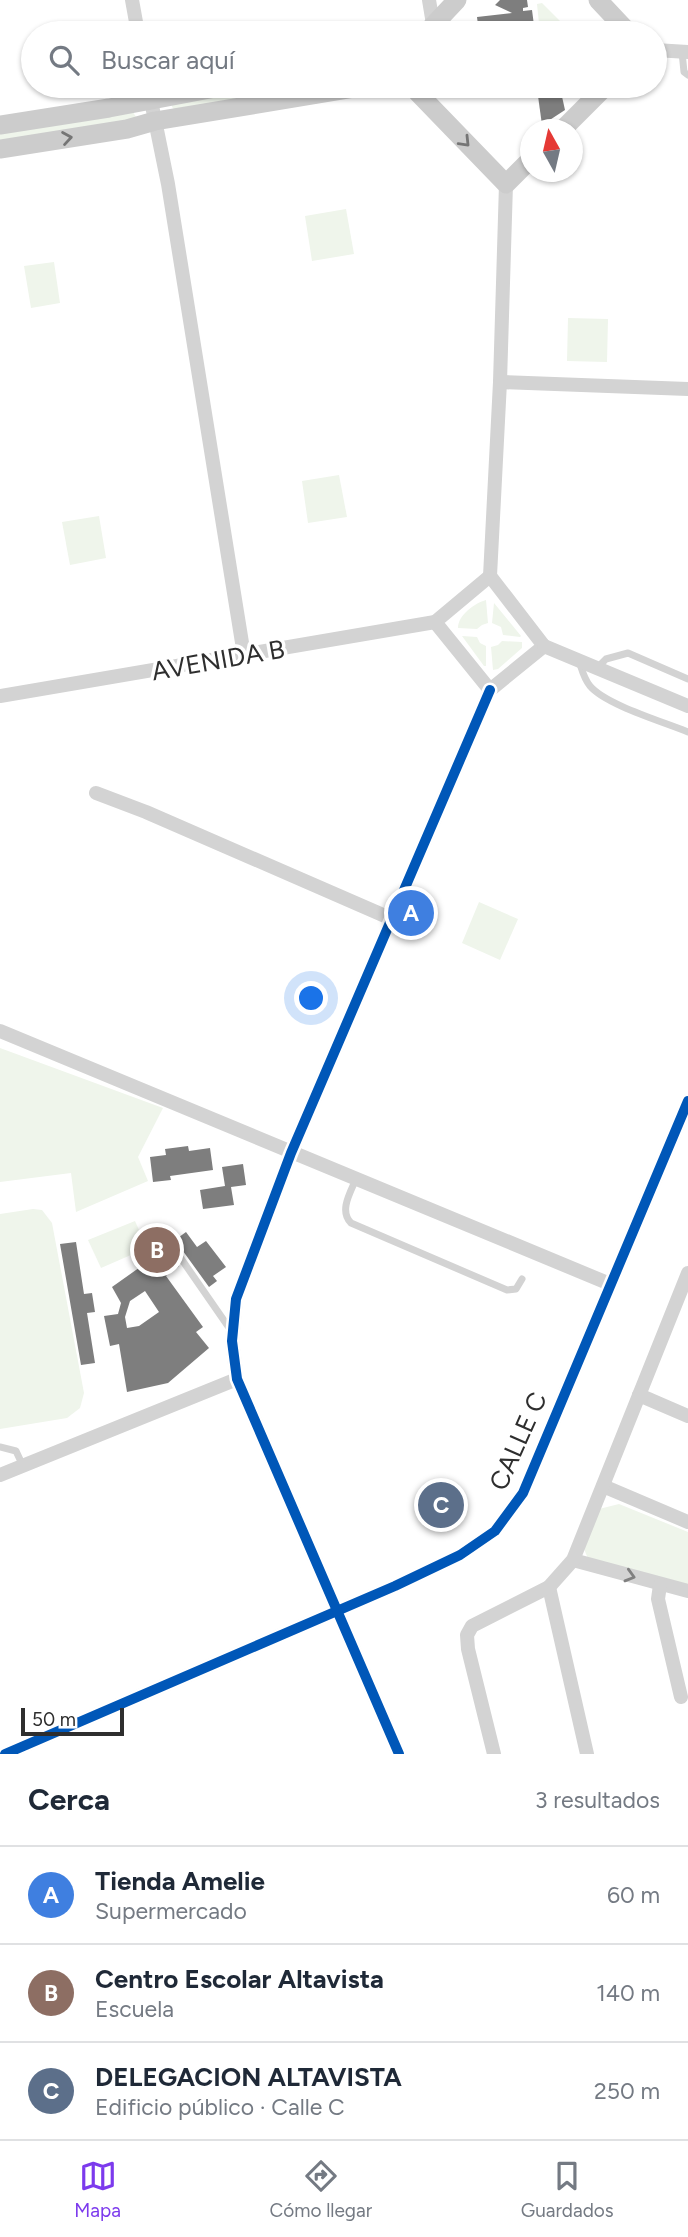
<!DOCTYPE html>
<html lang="es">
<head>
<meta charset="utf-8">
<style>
  :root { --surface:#fff; --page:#f6f6f7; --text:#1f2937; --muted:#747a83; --line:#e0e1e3; --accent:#7c3aed }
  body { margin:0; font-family:Figtree,sans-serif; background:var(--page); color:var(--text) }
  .compass { position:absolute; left:520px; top:119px; width:63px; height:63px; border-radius:50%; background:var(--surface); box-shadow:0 2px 5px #0004; rotate:352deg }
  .scale { position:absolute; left:21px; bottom:18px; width:103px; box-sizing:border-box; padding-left:7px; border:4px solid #2e2e2e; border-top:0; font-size:19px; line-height:24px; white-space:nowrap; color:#2e2e2e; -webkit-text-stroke:5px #fff; paint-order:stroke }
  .you { position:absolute; left:312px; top:999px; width:24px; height:24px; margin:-18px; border:5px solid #fff; border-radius:50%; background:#1a73e8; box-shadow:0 0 0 10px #1a73e833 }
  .badge { display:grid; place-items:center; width:46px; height:46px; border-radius:50%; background:var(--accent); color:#fff; font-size:23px; font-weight:700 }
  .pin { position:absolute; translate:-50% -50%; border:4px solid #fff; box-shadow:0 2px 7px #0006 }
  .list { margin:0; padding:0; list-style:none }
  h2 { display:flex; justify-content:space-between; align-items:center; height:91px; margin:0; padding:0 28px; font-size:30px }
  h2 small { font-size:23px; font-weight:400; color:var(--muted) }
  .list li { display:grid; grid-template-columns:46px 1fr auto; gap:21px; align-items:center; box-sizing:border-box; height:98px; padding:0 28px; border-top:2px solid var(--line) }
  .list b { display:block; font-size:26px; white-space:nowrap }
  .list p { margin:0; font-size:23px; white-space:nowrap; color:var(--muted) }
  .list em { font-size:23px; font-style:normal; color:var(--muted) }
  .icon { flex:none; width:38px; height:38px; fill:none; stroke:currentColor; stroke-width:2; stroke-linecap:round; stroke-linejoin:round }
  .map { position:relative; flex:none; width:688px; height:1754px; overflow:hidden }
  .search { position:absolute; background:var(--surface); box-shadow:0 2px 5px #0004; left:21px; right:21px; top:21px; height:77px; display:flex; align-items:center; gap:18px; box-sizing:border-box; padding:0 24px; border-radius:38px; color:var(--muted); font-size:26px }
  .sheet { height:385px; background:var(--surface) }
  nav { display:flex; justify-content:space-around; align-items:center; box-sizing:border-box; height:98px; border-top:2px solid var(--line); background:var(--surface); font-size:19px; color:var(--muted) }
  nav a { display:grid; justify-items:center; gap:4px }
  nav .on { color:var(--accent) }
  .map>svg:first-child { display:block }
  .green { fill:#eff5eb }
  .building { fill:#7e7e7e; fill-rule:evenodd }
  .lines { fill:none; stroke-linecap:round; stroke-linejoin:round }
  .lane { stroke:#d3d3d3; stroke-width:7 }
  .street { stroke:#d3d3d3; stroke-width:14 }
  .secondary { stroke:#ccc; stroke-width:19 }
  .cycleway-casing { stroke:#fff; stroke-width:15 }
  .cycleway { stroke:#0057b8; stroke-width:10 }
  .oneway { stroke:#757575 }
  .oneway2 { stroke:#808080 }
  .labels { text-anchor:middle; stroke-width:7; stroke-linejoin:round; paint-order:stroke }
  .street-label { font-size:26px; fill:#2e2e2e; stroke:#fff }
</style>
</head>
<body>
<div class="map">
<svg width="688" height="1754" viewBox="0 0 688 1754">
  <rect width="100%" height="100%" fill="#fff"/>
  <g class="green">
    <path d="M542 3 571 32 573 33H540L537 4Z"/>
    <path d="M256 86H331L174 109 172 107V103L176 99Z"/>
    <path d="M133 112 136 117 135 120 0 142V131Z"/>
    <path d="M346 209 354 254 312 261 305 216Z"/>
    <path d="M54 262 60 303 31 308 24 266Z"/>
    <path d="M568 318 608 319 607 362 567 361Z"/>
    <path d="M339 475 347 517 308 523 302 481Z"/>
    <path d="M99 516 106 558 70 565 62 522Z"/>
    <path d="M486 600 488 623 482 625 477 629 458 628C458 615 475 603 486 600Z"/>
    <path d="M494 603 521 636 520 637 503 635 501 627 492 623Z"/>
    <path d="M462 636 477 637 480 643 486 646V666H484Z"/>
    <path d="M502 641 522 642V648L498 669 493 670 491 647 498 645Z"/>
    <path d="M479 902 518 919 500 960 462 943Z"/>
    <path d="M0 1048 163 1108 138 1157 148 1181 76 1212 71 1173 0 1182Z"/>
    <path d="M33 1209 42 1210 52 1223 84 1393 80 1408 67 1418 0 1429V1214Z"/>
    <path d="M135 1221 147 1248 101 1268 88 1240Z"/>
    <path d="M619 1504 688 1532V1587L589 1561 584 1549 599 1509Z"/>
  </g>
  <g class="building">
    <path d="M500 0H527L528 7 523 8V11L532 10 535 33H479L477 17 512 13 495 5Z"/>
    <path d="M484 86H508V88L484 90Z"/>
    <path d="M561 92 565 110 542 125 538 96Z"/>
    <path d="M188 1146 189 1151 210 1148 213 1170 170 1176 171 1180 153 1182 150 1157 166 1155 165 1149Z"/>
    <path d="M243 1164 246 1185 231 1187 234 1205 203 1209 200 1190 225 1186 222 1167Z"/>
    <path d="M186 1232 197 1247 206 1241 226 1267 213 1276 217 1281 209 1287 175 1240Z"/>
    <path d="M76 1242 84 1294 92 1293 95 1312 87 1313 95 1363 81 1365 60 1244Z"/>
    <path d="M167 1248 179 1266 166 1276 203 1327 196 1332 209 1348 168 1383 127 1392 119 1344 110 1346 104 1316 118 1314 121 1303 112 1287ZM145 1291 159 1312 139 1326 127 1328 125 1317 130 1301Z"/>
  </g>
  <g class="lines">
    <g class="lane">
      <path d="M682 52 684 72 688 75"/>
      <path d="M579 661C582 670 584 679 590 686 606 705 664 722 688 732"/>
      <path d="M597 668 606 659 628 653 688 679"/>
      <path d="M356 1179C350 1193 339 1211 351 1223L507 1290 516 1289 522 1279"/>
      <path d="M171 1244 232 1332"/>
      <path d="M0 1447 16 1451 23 1466"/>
    </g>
    <g class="street">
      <path d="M132 0 138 33"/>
      <path d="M429 0 433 24"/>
      <path d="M655 50 688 52"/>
      <path d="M148 86 168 184 244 655"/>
      <path d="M500 382 688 389"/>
      <path d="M490 576 500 382 506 184"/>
      <path d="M490 576 544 646 490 690 435 622Z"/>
      <path d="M544 646 688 706"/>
      <path d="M0 696 435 622"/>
      <path d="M96 793 146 812 392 919"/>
      <path d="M0 1031 610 1284"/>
      <path d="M639 1395 688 1416"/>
      <path d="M0 1475 237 1379"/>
      <path d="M603 1486 688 1522"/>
      <path d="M573 1560 688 1591"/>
      <path d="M660 1585 658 1599 681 1697"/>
      <path d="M549 1587 587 1754"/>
      <path d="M5 1754 395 1586 460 1555 495 1531 523 1493 688 1101"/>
      <path d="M399 1754 237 1379 232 1341 236 1299 291 1153 490 690"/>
      <path d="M494 1754 468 1649 467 1635 472 1626 549 1587 573 1560 688 1273"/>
    </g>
    <g class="secondary">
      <path d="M598 0 629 33"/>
      <path d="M426 33 457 0"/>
      <path d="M416 86 418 93 506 184 530 160"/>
      <path d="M0 125 109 108 226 86"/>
      <path d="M562 130 606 86"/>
      <path d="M0 149 127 129 155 121 367 86"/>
    </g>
    <g class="cycleway-casing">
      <g id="cycleway">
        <path d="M5 1754 395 1586 460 1555 495 1531 523 1493 688 1101"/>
        <path d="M399 1754 237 1379 232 1341 236 1299 291 1153 490 690"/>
      </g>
    </g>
    <use href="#cycleway" class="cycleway"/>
  </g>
  <defs><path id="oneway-chevron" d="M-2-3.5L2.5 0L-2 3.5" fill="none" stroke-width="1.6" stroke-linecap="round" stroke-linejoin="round" transform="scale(1.75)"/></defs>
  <g class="oneway">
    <use href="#oneway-chevron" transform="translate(67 138) rotate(-9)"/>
    <use href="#oneway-chevron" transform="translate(465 142) rotate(46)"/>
  </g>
  <use class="oneway2" href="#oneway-chevron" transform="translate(630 1576) rotate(16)"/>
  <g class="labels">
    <g class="street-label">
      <text transform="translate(218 660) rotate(-10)" y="9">AVENIDA B</text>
      <text transform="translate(518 1441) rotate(-66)" y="9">CALLE C</text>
    </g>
  </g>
</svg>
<svg class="compass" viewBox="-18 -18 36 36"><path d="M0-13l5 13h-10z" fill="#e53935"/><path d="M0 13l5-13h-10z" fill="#747a83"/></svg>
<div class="scale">50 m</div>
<div class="you"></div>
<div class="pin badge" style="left:411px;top:913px;background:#3f7fe0">A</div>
<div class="pin badge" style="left:157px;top:1250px;background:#8d6e63">B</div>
<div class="pin badge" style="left:441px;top:1505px;background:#5c6f8a">C</div>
<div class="search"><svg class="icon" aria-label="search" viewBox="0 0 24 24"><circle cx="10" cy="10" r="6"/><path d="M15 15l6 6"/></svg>Buscar aquí</div>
</div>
<section class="sheet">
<h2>Cerca<small>3 resultados</small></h2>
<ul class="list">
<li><span class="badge" style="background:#3f7fe0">A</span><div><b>Tienda Amelie</b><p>Supermercado</p></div><em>60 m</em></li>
<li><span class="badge" style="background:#8d6e63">B</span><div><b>Centro Escolar Altavista</b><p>Escuela</p></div><em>140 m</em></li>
<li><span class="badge" style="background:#5c6f8a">C</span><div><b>DELEGACION ALTAVISTA</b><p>Edificio público · Calle C</p></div><em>250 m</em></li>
</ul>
</section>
<nav>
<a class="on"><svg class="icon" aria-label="map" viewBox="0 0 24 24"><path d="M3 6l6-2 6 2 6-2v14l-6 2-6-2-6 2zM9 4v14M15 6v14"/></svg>Mapa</a>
<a><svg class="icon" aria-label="directions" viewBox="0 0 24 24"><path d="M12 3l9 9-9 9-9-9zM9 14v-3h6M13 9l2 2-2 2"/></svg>Cómo llegar</a>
<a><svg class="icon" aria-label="saved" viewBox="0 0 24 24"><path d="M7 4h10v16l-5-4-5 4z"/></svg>Guardados</a>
</nav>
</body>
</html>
